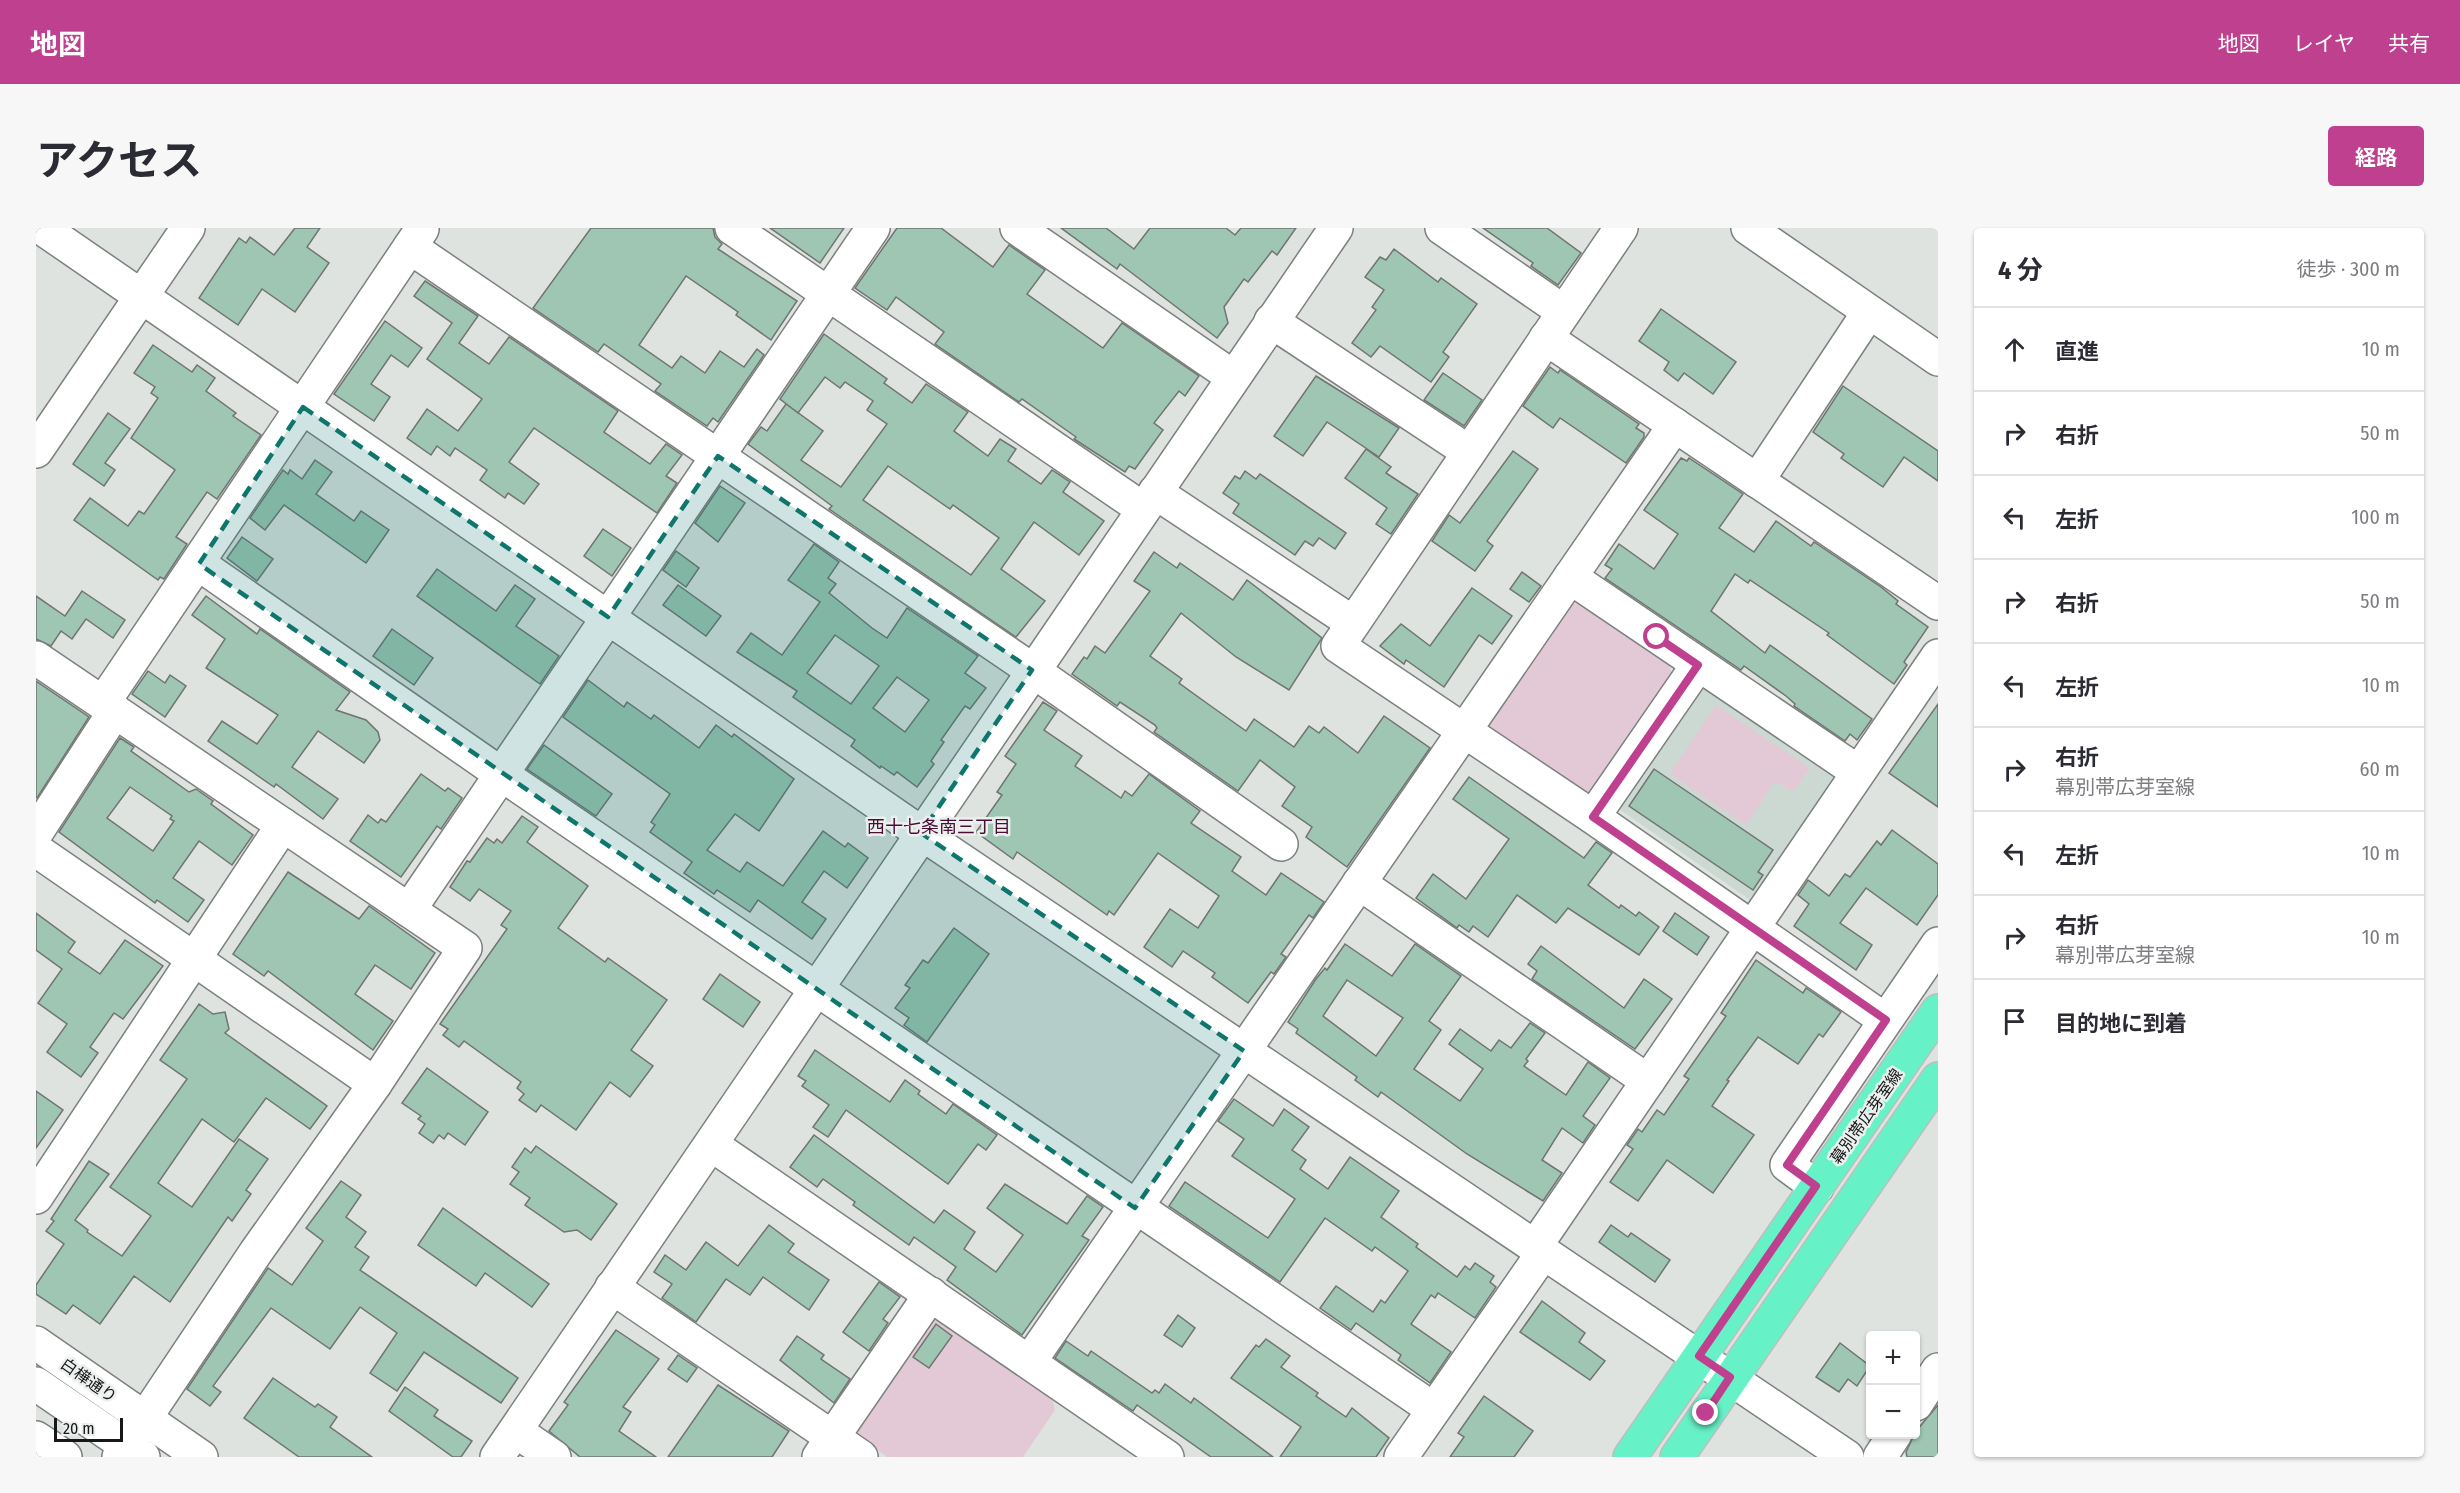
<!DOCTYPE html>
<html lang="ja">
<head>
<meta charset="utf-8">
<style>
  :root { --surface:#fff; --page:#f7f7f7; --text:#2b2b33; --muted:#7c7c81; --line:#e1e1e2; --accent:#be408f }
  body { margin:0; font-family:"Fira Sans Condensed","Noto Sans JP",sans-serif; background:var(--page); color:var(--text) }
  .controls { position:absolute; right:18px; bottom:18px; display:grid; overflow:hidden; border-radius:6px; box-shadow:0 2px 4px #0004 }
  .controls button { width:54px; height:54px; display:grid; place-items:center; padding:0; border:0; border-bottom:2px solid var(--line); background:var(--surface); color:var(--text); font:30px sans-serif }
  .scale { position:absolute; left:18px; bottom:15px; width:69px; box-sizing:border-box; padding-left:6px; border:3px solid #161716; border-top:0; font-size:16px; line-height:21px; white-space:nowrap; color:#161716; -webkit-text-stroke:4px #ebf0ee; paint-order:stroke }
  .stop { position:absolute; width:18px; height:18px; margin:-14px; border:4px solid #be408f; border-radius:50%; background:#fff }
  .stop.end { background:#be408f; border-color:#fff; box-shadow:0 2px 6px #0008 }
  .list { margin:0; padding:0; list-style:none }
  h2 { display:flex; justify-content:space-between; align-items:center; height:78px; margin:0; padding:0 24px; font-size:26px }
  h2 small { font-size:20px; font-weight:400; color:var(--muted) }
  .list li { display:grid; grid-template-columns:39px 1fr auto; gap:18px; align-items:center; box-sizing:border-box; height:84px; padding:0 24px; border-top:2px solid var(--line) }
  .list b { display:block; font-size:22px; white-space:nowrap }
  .list p { margin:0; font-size:20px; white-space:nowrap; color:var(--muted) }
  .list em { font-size:20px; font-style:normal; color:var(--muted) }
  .icon { flex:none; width:33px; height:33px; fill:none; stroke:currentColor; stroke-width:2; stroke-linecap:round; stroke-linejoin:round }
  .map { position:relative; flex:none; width:1902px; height:1229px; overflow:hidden; border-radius:6px }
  header { display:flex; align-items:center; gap:36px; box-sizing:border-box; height:84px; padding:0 30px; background:var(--accent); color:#fff }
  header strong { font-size:28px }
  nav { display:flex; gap:33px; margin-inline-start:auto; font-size:21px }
  .intro { display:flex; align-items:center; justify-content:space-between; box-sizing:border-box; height:144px; padding:0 36px }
  h1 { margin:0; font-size:42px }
  .button { padding:15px 27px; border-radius:6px; background:var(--accent); color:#fff; font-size:21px; font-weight:700 }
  main { display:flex; gap:36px; padding:0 36px }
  aside { flex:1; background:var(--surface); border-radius:6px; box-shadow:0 2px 4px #0004 }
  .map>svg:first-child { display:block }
  .built { fill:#ccd9d2 }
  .green { fill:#e3c9d6 }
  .building { fill:#9ec6b2; stroke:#707472; stroke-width:1.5; fill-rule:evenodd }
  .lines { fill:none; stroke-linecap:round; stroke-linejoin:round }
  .minor-casing { stroke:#7c807e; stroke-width:36 }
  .major-casing { stroke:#bebebe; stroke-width:36 }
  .minor { stroke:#fff; stroke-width:33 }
  .major { stroke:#67f1c7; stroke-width:33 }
  .route { stroke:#be408f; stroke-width:8 }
  .marked { fill:#0f766e; fill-opacity:0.2; stroke:#0f766e; stroke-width:4.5; stroke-dasharray:12 8; stroke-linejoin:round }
  .labels { text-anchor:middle; stroke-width:5; stroke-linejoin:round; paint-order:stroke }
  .street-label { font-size:16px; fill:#161716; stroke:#ebf0ee }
  .neighbourhood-label { font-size:18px; fill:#4b0f35; stroke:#ebf0ee }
</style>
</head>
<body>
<header>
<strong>地図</strong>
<nav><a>地図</a><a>レイヤ</a><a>共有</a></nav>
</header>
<div class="intro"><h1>アクセス</h1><a class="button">経路</a></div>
<main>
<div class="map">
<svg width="1902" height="1229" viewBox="0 0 1902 1229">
  <rect width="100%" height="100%" fill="#dee3e0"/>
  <path class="built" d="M1667 453 1803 543 1714 672 1583 581Z"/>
  <g class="green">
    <path d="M1546 374 1631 431 1639 455 1556 574 1447 500 1528 379Z"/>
    <path d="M1680 477 1774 540 1757 564 1739 553 1710 597 1634 546Z"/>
    <path d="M909 1085 1012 1154 1019 1182 987 1229H851L816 1204 894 1089Z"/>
  </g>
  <g class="building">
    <path d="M259 0H284L271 19 293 35 259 84 226 61 202 97 163 70 203 10 210 15 214 9 238 27Z"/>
    <path d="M555 0H677L679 9 686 16 682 21 761 73 735 112 700 87 702 84 650 48 603 117 636 140 645 128 669 145 684 123 708 139 721 121 728 127 682 194 677 190 671 198 619 163 625 156 568 116 562 124 497 80Z"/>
    <path d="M734 0H808L784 35Z"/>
    <path d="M861 0H905L957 39 973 17 1009 42 991 66 1067 120 1086 95 1163 148 1149 168 1143 163 1118 195 1127 202 1099 241 1093 238 1089 244 1038 211 1040 209 986 171 983 174 899 116 908 104 860 69 851 82 819 60Z"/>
    <path d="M1025 0H1070L1098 21 1114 0H1190L1199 7 1205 0H1260L1241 27 1236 23 1212 54 1208 51 1188 79 1192 95 1181 110 1084 36 1081 41Z"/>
    <path d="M1447 0H1511L1545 25 1522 57 1495 38 1497 35Z"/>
    <path d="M1358 21 1402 54 1405 50 1441 76 1407 124 1413 129 1395 154 1344 118 1335 129 1316 115 1340 82 1336 79 1348 62 1329 49 1344 29 1350 32Z"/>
    <path d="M389 53 442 88 423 115 453 136 473 109 582 183 568 204 614 236 630 216 646 227 630 248 641 255 621 285 498 200 473 234 503 256 488 276 472 265 469 270 444 252 451 242 419 220 414 228 401 218 395 227 371 210 391 181 422 203 446 171 391 131 416 95 378 68Z"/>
    <path d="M1625 81 1700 134 1677 166 1648 145 1642 153 1628 142 1633 134 1603 113Z"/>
    <path d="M349 93 386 120 372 139 355 127 335 156 354 169 338 193 298 166Z"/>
    <path d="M788 106 851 151 848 155 876 175 890 156 932 184 918 203 952 228 964 211 980 221 972 233 1005 256 1016 242 1034 254 1027 264 1068 293 1043 327 998 294 965 341 1009 373 980 409 793 281 796 278 712 216 725 199 731 203 750 176 787 203 765 232 805 259 851 196 831 182 837 173 809 154 804 160 789 149 762 185 744 171ZM852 238 914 281 917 277 963 310 935 347 827 272Z"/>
    <path d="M117 117 156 144 161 137 179 150 170 163 200 185 197 188 225 207 181 271 171 264 140 309 151 316 128 351 124 349 122 352 38 292 54 270 92 298 103 283 108 286 139 242 95 210 122 170 115 165 119 159 98 145Z"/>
    <path d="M1514 139 1522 145 1524 142 1603 196 1600 200 1608 205V209L1590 235 1524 190 1517 200 1487 178Z"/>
    <path d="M1407 145 1446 172 1428 198 1388 172Z"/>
    <path d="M1280 148 1363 200 1343 229 1291 194 1267 228 1238 208Z"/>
    <path d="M1807 158 1902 223V253L1868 229 1847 259 1805 230 1808 226 1777 204Z"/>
    <path d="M72 185 94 201 69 235 79 242 68 258 37 236Z"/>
    <path d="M1330 221 1355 239 1350 245 1382 266 1355 306 1340 296 1351 280 1309 250Z"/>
    <path d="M1477 223 1502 241 1451 313 1457 318 1439 343 1396 313 1413 287 1424 295Z"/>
    <path d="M1645 230 1651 233 1653 230 1707 266 1683 300 1718 324 1740 293 1775 318 1778 314 1845 359 1862 373 1860 376 1892 399 1868 434 1871 437 1858 456 1791 407 1793 405 1714 352 1712 355 1699 346 1675 383 1729 425 1734 417 1836 491 1821 512 1814 506 1809 513 1758 478 1759 476 1750 468 1708 438 1705 442 1569 350 1576 341 1569 337 1583 316 1618 341 1642 306 1608 282Z"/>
    <path d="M279 232 296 244 280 266 318 293 325 283 353 302 330 335 248 277 229 302 214 290 247 242 252 246 254 242 266 251Z"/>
    <path d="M1209 243 1220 251 1224 246 1310 305 1299 321 1283 310 1277 318 1269 313 1259 327 1197 285 1203 276 1187 265 1199 248 1204 251Z"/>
    <path d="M684 258 709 275 682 314 659 295Z"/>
    <path d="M567 301 595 320 576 348 548 328Z"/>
    <path d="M206 309 237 331 221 353 191 330Z"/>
    <path d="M778 316 803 334 792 350 800 356 793 365 836 400 851 410 871 380 942 428 929 445 950 460 934 481 929 478 905 512 908 514 895 533 898 536 881 559 861 544 858 547 845 538 844 540 815 518 819 512 757 469 761 463 701 424 715 405 746 427 784 374 752 352ZM799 407 843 438 815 476 771 445ZM861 449 893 472 869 504 837 480Z"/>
    <path d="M640 323 663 340 650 359 627 342Z"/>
    <path d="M1118 324 1141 340 1144 335 1197 372 1211 352 1286 410 1253 462 1200 429 1145 385 1114 428 1146 451 1143 455 1172 476 1210 503 1218 491 1258 519 1273 498 1283 505 1288 499 1322 525 1348 488 1394 520 1311 639 1270 609 1276 599 1246 578 1259 559 1224 532 1202 563 1118 504 1121 500 1119 497 1084 474 1081 478 1036 446 1048 429 1051 431 1059 418 1069 425 1114 363 1098 353Z"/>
    <path d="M401 341 460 383 479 357 499 371 480 398 523 428 504 456 381 368Z"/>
    <path d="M1486 344 1505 358 1493 374 1474 361Z"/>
    <path d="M642 357 685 388 670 408 627 377Z"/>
    <path d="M1436 360 1476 388 1456 416 1443 407 1408 459 1370 432 1368 436 1344 418 1365 396 1394 418Z"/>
    <path d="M46 363 89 392 77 410 50 391 36 411 25 403 15 418 0 411V368L29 388Z"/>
    <path d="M170 368 221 406 224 401 314 464 300 482 330 492 342 504 344 512 328 535 282 503 256 539 302 571 287 591 240 556 238 559 172 513 186 493 221 516 242 487 170 440 189 411 156 387Z"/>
    <path d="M356 401 397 430 378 457 337 428Z"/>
    <path d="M112 443 129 455 134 447 150 458 129 489 96 466Z"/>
    <path d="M552 452 588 479 591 474 615 491 618 487 663 520 680 497 696 509 698 506 758 551 723 603 699 586 671 622 704 644 711 634 747 658 787 603 809 619 812 615 832 630 811 660 788 643 766 674 790 691 776 711 722 672 714 684 681 662 678 666 648 645 656 634 614 604 619 597 615 594 634 566 527 489Z"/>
    <path d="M0 453 53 489 1 570 0 569Z"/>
    <path d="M1007 474 1021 483 1008 502 1046 528 1039 538 1085 570 1089 563 1096 568 1113 546 1164 583 1155 595 1205 629 1196 643 1230 667 1245 645 1288 674 1277 690 1273 687 1245 726 1250 729 1238 746 1235 744 1212 775 1176 749 1179 745 1147 723 1136 739 1108 719 1134 681 1162 700 1183 668 1122 625 1078 687 1073 683 1071 687 981 624 977 631 940 604 966 567 961 564 980 536 969 528Z"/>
    <path d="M1902 476V579L1853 545Z"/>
    <path d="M84 510 98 519 95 523 153 564 160 561 177 573 175 576 217 607 196 637 163 613 137 650 168 672 152 694 121 672 119 675 23 604ZM94 559 136 588 134 591 138 593 117 623 71 590Z"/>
    <path d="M508 517 576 566 560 588 491 541Z"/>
    <path d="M1618 541 1737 622 1722 644 1727 647 1717 662 1593 578Z"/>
    <path d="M385 546 409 563 412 560 426 570 405 601 401 598 365 649 314 613 332 587 342 595 345 591 350 594Z"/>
    <path d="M1433 549 1548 630 1560 614 1576 625 1552 657 1583 680 1585 677 1600 688 1603 684 1623 699 1603 727 1532 680 1520 695 1481 667 1452 709 1437 698 1433 704 1423 697 1421 700 1380 670 1397 646 1430 671 1473 611 1417 571Z"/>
    <path d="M486 588 502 599 491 614 552 658 522 700 569 734 572 730 631 772 595 822 617 838 594 869 574 854 540 902 505 877 500 884 483 872 488 866 481 860 485 854 428 813 423 819 407 807 412 801 404 796 471 701 465 697 475 683 443 661 434 673 414 659 431 633 434 634 451 610 458 615 461 611 466 615Z"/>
    <path d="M1856 602 1902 636V667L1881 697 1830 660 1804 695 1836 717 1820 742 1758 698 1773 676 1762 667 1772 652 1793 668 1809 646 1814 649 1841 613 1845 617Z"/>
    <path d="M252 644 323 691 333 678 399 725 375 761 339 737 319 766 357 793 337 822 232 743 228 748 197 726Z"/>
    <path d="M0 685 39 714 32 724 64 746 89 712 127 738 87 791 78 785 54 819 62 825 45 849 11 824 31 796 2 775 26 741 0 722Z"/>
    <path d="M1639 685 1673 709 1661 727 1627 703Z"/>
    <path d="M918 700 953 726 891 814 868 797 873 790 859 780 874 760 869 757 887 732 892 735Z"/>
    <path d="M1309 716 1356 748 1379 716 1425 748 1393 793 1405 802 1378 841 1424 873 1447 841 1413 816 1424 801 1455 823 1463 812 1475 820 1494 795 1509 805 1490 831 1492 833 1488 838 1530 867 1552 834 1574 850 1547 888 1559 897 1547 915 1526 900 1506 932 1526 945 1507 973 1431 926 1345 864 1342 869 1319 852 1321 849 1260 805 1262 801 1252 794 1280 751 1289 740 1291 742ZM1311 752 1367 790 1340 828 1287 788Z"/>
    <path d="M1505 718 1588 780 1608 751 1636 771 1599 821 1496 751 1501 743 1492 736Z"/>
    <path d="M1720 732 1767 765 1770 760 1805 784 1787 809 1783 806 1762 836 1722 809 1691 852 1693 853 1676 878 1718 907 1677 965 1631 932 1602 973 1574 954 1597 921 1591 917 1602 901 1606 904 1621 882 1628 887 1653 851 1648 848 1690 788 1685 785Z"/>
    <path d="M684 746 724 774 707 799 667 771Z"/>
    <path d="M163 776 177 786 189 784 193 801 189 805 291 878 274 901 230 870 198 914 166 891 122 955 156 979 203 911 232 931 210 962 215 966 196 993 192 989 134 1074 98 1048 64 1096 37 1077 30 1086 0 1066V1057L28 1016 10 1003 18 993 15 991 53 933 73 946 39 992 52 1002 51 1004 86 1028 115 988 74 959 151 851 124 832Z"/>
    <path d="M779 822 854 874 869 852 884 863 882 866 910 886 917 876 961 907 950 922 942 916 912 956 810 882 792 909 777 899 793 877 766 858 770 853 762 848Z"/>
    <path d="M391 840 452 884 429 917 412 905 408 911 403 907 397 915 383 905 389 896 382 891 385 888 366 875Z"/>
    <path d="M0 863 27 882 0 920Z"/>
    <path d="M1198 871 1237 898 1248 881 1273 899 1256 922 1270 932 1264 941 1292 961 1314 929 1363 963 1345 989 1382 1016 1380 1019 1421 1049 1429 1038 1434 1042 1439 1035 1458 1048 1454 1054 1460 1059 1439 1090 1402 1065 1399 1070 1395 1067 1375 1096 1415 1124 1394 1155 1362 1132 1365 1127 1320 1095 1315 1102 1284 1080 1300 1058 1337 1084 1345 1072 1349 1075 1372 1043 1339 1019 1336 1023 1289 990 1244 1054 1133 978 1149 954 1232 1010 1259 971 1196 928 1208 911 1182 893Z"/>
    <path d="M778 907 898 995 908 982 939 1004 928 1021 960 1044 987 1007 951 980 969 956 1031 996 1051 968 1067 979 1046 1008 1053 1012 986 1107 911 1052 920 1039 878 1009 873 1017 817 977 819 974 787 951 781 959 754 939Z"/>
    <path d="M500 918 581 976 555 1012 541 1002 528 1004 489 977 494 970 474 956 483 944 476 939 489 920 495 925Z"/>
    <path d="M305 953 325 967 310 989 330 1004 319 1019 333 1029 324 1042 482 1150 465 1175 388 1124 361 1163 334 1145 361 1105 324 1079 294 1121 235 1080 177 1158 185 1164 174 1178 151 1161 232 1040 256 1057 287 1013 270 1000Z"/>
    <path d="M407 980 513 1056 496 1079 449 1045 440 1058 382 1017Z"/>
    <path d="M733 997 758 1016 752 1024 793 1052 773 1082 727 1049 714 1067 690 1051 660 1094 626 1070 636 1056 618 1044 629 1027 650 1042 670 1014 702 1038Z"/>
    <path d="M1575 997 1592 1009 1595 1005 1634 1032 1619 1054 1563 1014Z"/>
    <path d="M843 1054 864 1069 847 1091 852 1095 833 1123 807 1104Z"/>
    <path d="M1506 1073 1549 1105 1543 1114 1569 1133 1554 1152 1484 1104Z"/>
    <path d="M1142 1087 1159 1100 1146 1119 1128 1107Z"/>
    <path d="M900 1096 916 1108 893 1140 877 1129Z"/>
    <path d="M580 1102 623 1131 587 1179 595 1184 583 1203 620 1229H544L513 1203 532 1177 528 1174Z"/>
    <path d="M761 1108 788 1127 785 1131 814 1151 798 1175 744 1132Z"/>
    <path d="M1230 1111 1254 1128 1245 1139 1282 1165 1280 1168 1310 1189 1316 1180 1353 1210 1340 1229H1244L1265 1199 1195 1150 1220 1117 1223 1119Z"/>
    <path d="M1030 1113 1052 1128 1055 1123 1116 1165 1119 1162 1123 1165 1129 1156 1155 1175 1158 1170 1237 1229H1175L1101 1177 1097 1183 1019 1130Z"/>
    <path d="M1804 1115 1834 1138 1821 1158 1812 1151 1803 1164 1780 1149Z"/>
    <path d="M642 1127 661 1140 651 1154 632 1141Z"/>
    <path d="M237 1150 279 1179 282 1176 301 1189 294 1199 336 1229H263L208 1190Z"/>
    <path d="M682 1157 753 1203 736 1229H632Z"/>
    <path d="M369 1159 402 1182 398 1188 436 1213 425 1229H417L353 1183Z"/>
    <path d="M1448 1168 1497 1203 1478 1229H1414L1428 1209 1422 1205Z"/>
    <path d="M1902 1177V1229H1871L1870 1224 1880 1203Z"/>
  </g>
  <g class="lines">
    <g class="minor-casing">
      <g id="minor">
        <path d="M6 0 885 605 1811 1229"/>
        <path d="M696 0 1107 281"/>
        <path d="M981 0 1197 149"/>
        <path d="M1406 0 1528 84"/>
        <path d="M1585 0 1302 418 1557 589 1849 792"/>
        <path d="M1712 0 1902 131"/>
        <path d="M374 19 996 442 1245 616"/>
        <path d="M1235 93 1433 224"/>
        <path d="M1510 110 1902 375"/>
        <path d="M0 223 152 0"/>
        <path d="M1721 253 1833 84"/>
        <path d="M1119 264 1317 395"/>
        <path d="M163 336 465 546 1397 1181"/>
        <path d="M1534 349 1822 544"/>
        <path d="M0 430 429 720 339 856 220 1024 83 1229"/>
        <path d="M67 475 386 1"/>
        <path d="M1557 589 1662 437"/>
        <path d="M0 605 79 483"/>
        <path d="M0 622 339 856"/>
        <path d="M1323 655 1612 853"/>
        <path d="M373 682 837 0"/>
        <path d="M676 917 1131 1229"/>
        <path d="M1781 959 1751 937 1902 716"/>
        <path d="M0 969 247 597"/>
        <path d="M1498 1020 1902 428"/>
        <path d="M576 1059 825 1229"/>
        <path d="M0 1115 165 1229"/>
        <path d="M994 1133 1639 197"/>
        <path d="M0 1156 107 1229"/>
        <path d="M1880 1176 1902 1142"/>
        <path d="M480 1203 518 1229"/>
        <path d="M0 1210 29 1229"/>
        <path d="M461 1229 1300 0"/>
        <path d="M783 1229 895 1066"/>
        <path d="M1365 1229 1507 1025"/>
        <path d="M1844 1229 1859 1206"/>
      </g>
    </g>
    <g class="major-casing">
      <g id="major">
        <path d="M1594 1229 1902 783"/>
        <path d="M1641 1229 1902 851"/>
      </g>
    </g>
    <use href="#minor" class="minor"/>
    <use href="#major" class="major"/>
  </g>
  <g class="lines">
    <path class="route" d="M1621 409 1662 437 1557 589 1850 792 1751 937 1780 958 1663 1128 1694 1149 1670 1185"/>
  </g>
  <path class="marked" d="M267 179 572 389 682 228 996 442 885 605 1208 823 1099 980 163 336Z"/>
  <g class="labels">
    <g class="street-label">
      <text transform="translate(1830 888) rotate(-55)" y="6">幕別帯広芽室線</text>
      <text transform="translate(53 1152) rotate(35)" y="6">白樺通り</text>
    </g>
    <g class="neighbourhood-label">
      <text x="903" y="605">西十七条南三丁目</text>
    </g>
  </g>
</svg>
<div class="controls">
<button>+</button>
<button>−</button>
</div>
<div class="scale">20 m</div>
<div class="stop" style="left:1621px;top:409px"></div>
<div class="stop end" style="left:1670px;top:1185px"></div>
</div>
<aside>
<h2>4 分<small>徒歩 · 300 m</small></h2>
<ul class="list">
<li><svg class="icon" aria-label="ahead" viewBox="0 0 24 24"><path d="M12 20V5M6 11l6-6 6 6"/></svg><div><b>直進</b></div><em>10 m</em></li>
<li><svg class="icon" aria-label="right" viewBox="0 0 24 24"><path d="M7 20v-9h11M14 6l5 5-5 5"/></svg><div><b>右折</b></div><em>50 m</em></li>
<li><svg class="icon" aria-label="left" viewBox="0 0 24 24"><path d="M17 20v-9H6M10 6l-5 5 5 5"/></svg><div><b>左折</b></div><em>100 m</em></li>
<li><svg class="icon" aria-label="right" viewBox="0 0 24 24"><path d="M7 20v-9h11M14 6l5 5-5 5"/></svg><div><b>右折</b></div><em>50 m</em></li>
<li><svg class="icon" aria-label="left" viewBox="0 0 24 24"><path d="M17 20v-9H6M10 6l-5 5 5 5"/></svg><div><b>左折</b></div><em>10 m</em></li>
<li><svg class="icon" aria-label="right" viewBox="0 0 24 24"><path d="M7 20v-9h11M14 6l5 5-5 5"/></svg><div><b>右折</b><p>幕別帯広芽室線</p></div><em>60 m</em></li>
<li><svg class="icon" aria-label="left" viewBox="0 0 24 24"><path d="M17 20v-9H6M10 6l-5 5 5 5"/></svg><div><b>左折</b></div><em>10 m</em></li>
<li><svg class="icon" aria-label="right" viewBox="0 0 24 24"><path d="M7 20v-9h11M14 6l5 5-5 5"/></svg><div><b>右折</b><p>幕別帯広芽室線</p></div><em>10 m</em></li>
<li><svg class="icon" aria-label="arrive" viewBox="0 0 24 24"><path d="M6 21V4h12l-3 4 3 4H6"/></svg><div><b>目的地に到着</b></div></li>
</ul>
</aside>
</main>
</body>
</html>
